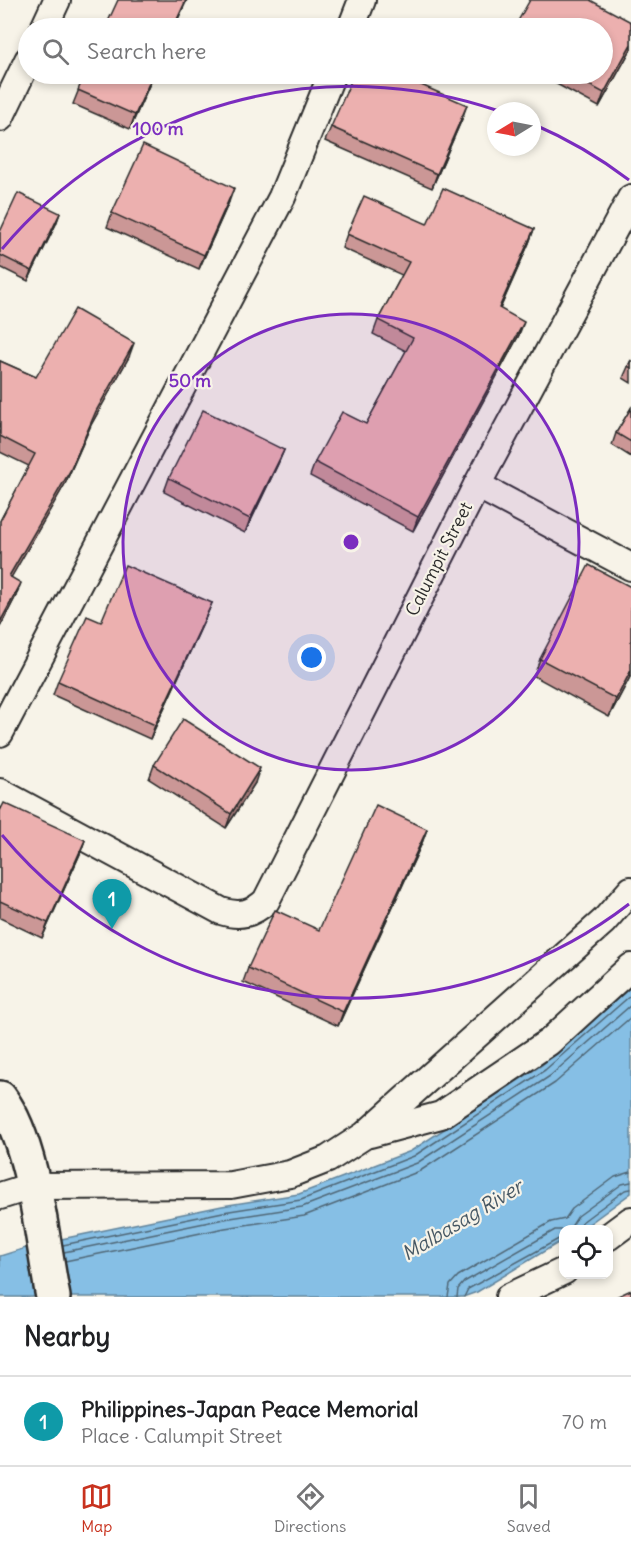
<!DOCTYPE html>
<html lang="en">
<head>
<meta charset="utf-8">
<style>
  :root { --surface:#fff; --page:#f6f6f6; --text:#202124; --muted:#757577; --line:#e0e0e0; --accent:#c8321e }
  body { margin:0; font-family:Delius,sans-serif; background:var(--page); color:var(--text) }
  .controls { position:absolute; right:18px; bottom:18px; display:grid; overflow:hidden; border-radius:12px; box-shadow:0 3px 9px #0003 }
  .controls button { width:54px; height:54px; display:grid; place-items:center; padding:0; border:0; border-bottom:2px solid var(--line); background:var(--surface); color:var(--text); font:30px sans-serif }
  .compass { position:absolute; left:487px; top:102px; width:54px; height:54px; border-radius:50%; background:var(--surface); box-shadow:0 3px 9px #0003; rotate:260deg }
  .you { position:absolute; left:312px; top:658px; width:21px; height:21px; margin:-15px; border:4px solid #fff; border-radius:50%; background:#1a73e8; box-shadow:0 0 0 9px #1a73e833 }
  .badge { display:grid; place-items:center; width:39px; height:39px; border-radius:50%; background:var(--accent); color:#fff; font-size:20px; font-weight:700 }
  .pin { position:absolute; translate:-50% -50px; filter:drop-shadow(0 2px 3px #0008) }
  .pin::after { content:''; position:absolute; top:32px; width:21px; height:18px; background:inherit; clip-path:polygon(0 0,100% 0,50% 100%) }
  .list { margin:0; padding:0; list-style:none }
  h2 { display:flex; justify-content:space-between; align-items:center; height:78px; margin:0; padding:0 24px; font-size:26px }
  h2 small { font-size:20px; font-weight:400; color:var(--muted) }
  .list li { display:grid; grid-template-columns:39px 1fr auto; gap:18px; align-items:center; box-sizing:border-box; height:90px; padding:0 24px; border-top:2px solid var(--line) }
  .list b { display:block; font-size:22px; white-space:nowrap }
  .list p { margin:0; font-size:20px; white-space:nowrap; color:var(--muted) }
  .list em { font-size:20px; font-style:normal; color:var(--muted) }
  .icon { flex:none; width:33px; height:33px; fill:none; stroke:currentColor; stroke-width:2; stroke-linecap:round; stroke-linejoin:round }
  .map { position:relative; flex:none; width:631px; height:1297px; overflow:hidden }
  .search { position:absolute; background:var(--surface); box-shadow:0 3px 9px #0003; left:18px; right:18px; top:18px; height:66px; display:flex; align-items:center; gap:15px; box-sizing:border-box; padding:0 21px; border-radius:33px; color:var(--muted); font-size:22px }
  .sheet { height:168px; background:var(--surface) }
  nav { display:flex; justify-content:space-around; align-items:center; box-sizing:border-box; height:84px; border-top:2px solid var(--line); background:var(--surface); font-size:16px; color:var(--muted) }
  nav a { display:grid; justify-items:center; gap:3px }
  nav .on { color:var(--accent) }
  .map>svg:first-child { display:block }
  .water { fill:#86bfe5; stroke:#62849b; stroke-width:1.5 }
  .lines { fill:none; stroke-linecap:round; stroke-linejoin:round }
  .shore { stroke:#4f6675; stroke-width:1.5 }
  .street-casing { stroke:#2b2b2b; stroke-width:30 }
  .secondary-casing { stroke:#2b2b2b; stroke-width:38 }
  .street { stroke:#f7f3e8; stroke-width:26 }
  .secondary { stroke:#f7f3e8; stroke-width:33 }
  .wall { fill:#cb9796; stroke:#2b2b2b; stroke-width:1.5 }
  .shaded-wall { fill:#a57b7a; stroke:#2b2b2b; stroke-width:1.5 }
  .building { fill:#ecb0af; stroke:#2b2b2b; stroke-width:1.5 }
  .ring { fill:none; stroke:#7b2cbf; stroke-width:3 }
  .labels { text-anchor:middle; stroke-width:4.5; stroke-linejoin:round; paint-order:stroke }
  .street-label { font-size:18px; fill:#2b2b2b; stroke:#f7f3e8 }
  .water-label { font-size:20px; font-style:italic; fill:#465763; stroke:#f7f3e8 }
  .centre { fill:#7b2cbf; stroke:#f7f3e8; stroke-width:3 }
  .ring-label { font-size:18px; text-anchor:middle; font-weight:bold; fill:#7b2cbf; stroke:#f7f3e8; stroke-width:4.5; stroke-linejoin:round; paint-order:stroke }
</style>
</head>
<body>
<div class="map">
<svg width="631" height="1297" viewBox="0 0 631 1297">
  <rect width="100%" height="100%" fill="#f7f3e8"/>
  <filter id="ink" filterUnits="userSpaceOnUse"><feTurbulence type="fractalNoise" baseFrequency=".0167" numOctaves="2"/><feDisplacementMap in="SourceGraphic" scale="12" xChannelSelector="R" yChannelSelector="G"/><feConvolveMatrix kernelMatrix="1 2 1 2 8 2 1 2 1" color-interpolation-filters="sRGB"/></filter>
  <g filter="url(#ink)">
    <path class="water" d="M631 987V1193L582 1229 564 1230 563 1240 477 1292 463 1297H0V1256L42 1243 222 1206 299 1194 411 1151 542 1065Z"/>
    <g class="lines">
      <g class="shore">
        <path d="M569 1230 578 1216 622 1184 631 1182"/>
        <path d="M580 1230 582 1222 625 1190 631 1189"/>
        <path d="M63 1245 223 1212 301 1200 414 1156 545 1070 631 995"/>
        <path d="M64 1252 224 1219 302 1207 417 1163 550 1076 631 1005"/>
        <path d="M65 1261 225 1228 304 1216 420 1171 555 1083 631 1017"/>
        <path d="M448 1297 450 1285 458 1276 551 1222 565 1219 572 1209 615 1177 631 1172"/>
        <path d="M457 1297 458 1289 464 1282 555 1230H569"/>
        <path d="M464 1297 468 1289 564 1236"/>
      </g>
      <g class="street-casing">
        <g id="street">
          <path d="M44 28 57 0"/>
          <path d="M351 28 362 0"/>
          <path d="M0 118 28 60"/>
          <path d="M477 485 631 567"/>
          <path d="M0 733 282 197 332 74"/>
          <path d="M0 792 221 911C240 917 252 914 266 901L477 485 631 198"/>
          <path d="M370 1134 441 1115 549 1042 631 967"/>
          <path d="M0 1196 32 1186 231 1185 290 1174 328 1159 365 1135 604 921 631 890"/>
          <path d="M608 1237 631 1220"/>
          <path d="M509 1297 564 1271"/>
        </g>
      </g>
      <g class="secondary-casing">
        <path id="secondary" d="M0 1098C34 1144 42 1240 53 1297"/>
      </g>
      <use href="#street" class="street"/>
      <use href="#secondary" class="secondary"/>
    </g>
    <g class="wall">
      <path d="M631 22V49L599 107 538 74H603Z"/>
      <path d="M85 74H154L130 129 73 104Z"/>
      <path d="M462 119 432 188 325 141 331 127Z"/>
      <path d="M229 202 199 269 107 227 112 213Z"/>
      <path d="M60 213 56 224 28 281 0 267V232Z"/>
      <path d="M427 224 534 229 529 243 500 309 519 335 413 531 310 476 315 462 366 424 406 351 373 334 378 320 402 275 342 248 347 234Z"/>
      <path d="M129 357 91 425 65 484 11 577 16 596 0 627V521L29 466 0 452V361L36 377Z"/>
      <path d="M631 360V383L623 378Z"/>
      <path d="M631 408V457L612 445 616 433Z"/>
      <path d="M284 450 278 464 245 533 164 492 169 478Z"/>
      <path d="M631 587V675L609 717 534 676 540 659Z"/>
      <path d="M212 603 206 617 150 739 53 695 58 681 101 622Z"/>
      <path d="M154 765 255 783 226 828 149 779Z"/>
      <path d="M0 811 85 840 80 854 42 938 0 918Z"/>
      <path d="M427 829 422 843 338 1026 243 982 248 968 319 930Z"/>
    </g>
    <g class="shaded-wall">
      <path d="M186 0H187L174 28H173Z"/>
      <path d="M631 44V49L599 107 604 93Z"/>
      <path d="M153 74H154L130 129 135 115Z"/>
      <path d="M467 105 462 119 432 188 437 174Z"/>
      <path d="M234 188 229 202 199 269 204 255Z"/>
      <path d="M60 213 56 224 28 281 32 271Z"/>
      <path d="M534 229 529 243 494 322 499 308Z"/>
      <path d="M524 322 519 335 413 531 418 517Z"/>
      <path d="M134 343 129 357 91 425 65 484 4 590 9 576 96 411Z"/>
      <path d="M284 450 278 464 245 533 250 519Z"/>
      <path d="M21 583 16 596 0 627V622Z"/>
      <path d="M212 603 206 617 150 739 155 725Z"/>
      <path d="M631 670V675L609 717 616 699Z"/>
      <path d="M260 768 255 783 226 828 231 814Z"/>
      <path d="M427 829 422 843 338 1026 343 1012Z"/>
      <path d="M85 840 80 854 42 938 48 923Z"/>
    </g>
    <g class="building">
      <path d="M118 0H186L173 28H105Z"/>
      <path d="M530 0H590L631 22V44L604 93 569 74H603V28H514Z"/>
      <path d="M85 74H153L135 115 78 90Z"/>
      <path d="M354 74H396L467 105 437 174 331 127Z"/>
      <path d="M143 145 234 188 204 255 112 213Z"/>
      <path d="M443 188 534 229 499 308 524 322 418 517 315 462 342 412 366 424 413 338 378 320 409 262 347 234 364 196 427 224Z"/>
      <path d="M18 193 60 213 32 271 0 255V232Z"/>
      <path d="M75 309 134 343 96 411 70 471 9 576 21 583 0 622V521L35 454 0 436V361L36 377Z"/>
      <path d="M631 360V368L628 366Z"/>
      <path d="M631 408V442L616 433Z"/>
      <path d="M203 410 284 450 250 519 169 478Z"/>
      <path d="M125 565 212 603 155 725 58 681 87 616 101 622Z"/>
      <path d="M589 565 631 587V670L616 699 540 659Z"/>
      <path d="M183 719 260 768 231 814 154 765Z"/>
      <path d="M4 803 85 840 48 923 0 901V811Z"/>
      <path d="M376 805 427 829 343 1012 248 968 275 910 319 930Z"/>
      <path d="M631 1290V1297H616Z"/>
    </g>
  </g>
  <circle cx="351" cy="542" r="228" fill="#7b2cbf" fill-opacity=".12"/>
  <g class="ring">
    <circle cx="351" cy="542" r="228"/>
    <path d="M629 904A456 456 0 0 1 2 835M2 249A456 456 0 0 1 499 111M533 124A456 456 0 0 1 629 180"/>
  </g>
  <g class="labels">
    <g class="street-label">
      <text transform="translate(439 559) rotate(-63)" y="6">Calumpit Street</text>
    </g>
    <g class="water-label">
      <text transform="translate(462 1220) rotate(-31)" y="7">Malbasag River</text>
    </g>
  </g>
  <circle cx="351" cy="542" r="9" class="centre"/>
  <g class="ring-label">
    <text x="158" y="135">100 m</text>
    <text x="190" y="387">50 m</text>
  </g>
</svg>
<div class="controls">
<button><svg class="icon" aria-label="locate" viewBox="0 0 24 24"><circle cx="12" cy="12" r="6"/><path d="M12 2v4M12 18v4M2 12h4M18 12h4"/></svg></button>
</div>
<svg class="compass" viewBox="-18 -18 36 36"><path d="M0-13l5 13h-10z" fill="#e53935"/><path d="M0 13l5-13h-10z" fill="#757577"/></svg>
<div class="you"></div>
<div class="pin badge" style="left:112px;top:929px;background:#0f9aa8">1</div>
<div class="search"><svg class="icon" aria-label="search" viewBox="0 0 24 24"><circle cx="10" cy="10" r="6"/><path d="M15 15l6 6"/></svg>Search here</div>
</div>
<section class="sheet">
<h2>Nearby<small></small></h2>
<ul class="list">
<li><span class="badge" style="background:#0f9aa8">1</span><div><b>Philippines-Japan Peace Memorial</b><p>Place · Calumpit Street</p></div><em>70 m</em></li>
</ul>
</section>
<nav>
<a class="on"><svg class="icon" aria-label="map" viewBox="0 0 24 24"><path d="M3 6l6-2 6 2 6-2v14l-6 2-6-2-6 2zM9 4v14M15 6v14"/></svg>Map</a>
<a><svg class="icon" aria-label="directions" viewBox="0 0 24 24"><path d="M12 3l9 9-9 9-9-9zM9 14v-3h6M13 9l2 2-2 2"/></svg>Directions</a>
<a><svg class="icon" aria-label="saved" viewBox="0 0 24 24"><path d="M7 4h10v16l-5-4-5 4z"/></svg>Saved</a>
</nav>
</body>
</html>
